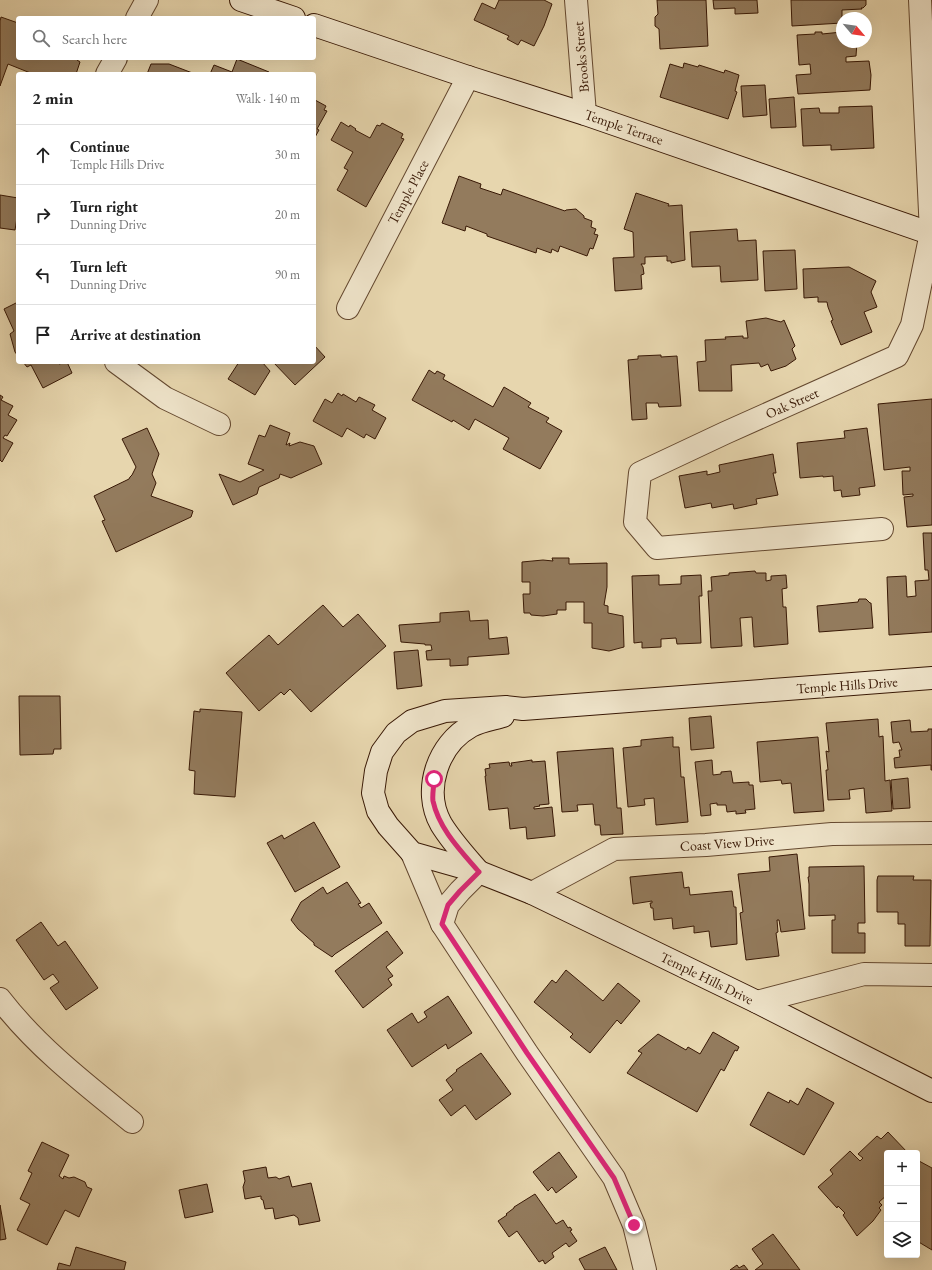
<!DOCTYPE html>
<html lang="en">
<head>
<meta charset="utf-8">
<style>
  :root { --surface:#fff; --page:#f2f2f2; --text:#222; --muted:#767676; --line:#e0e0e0 }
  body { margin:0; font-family:"EB Garamond",serif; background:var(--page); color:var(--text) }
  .controls { position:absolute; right:12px; bottom:12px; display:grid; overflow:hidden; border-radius:4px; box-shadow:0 4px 16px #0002 }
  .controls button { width:36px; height:36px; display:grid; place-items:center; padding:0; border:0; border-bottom:1px solid var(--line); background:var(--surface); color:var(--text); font:20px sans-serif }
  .compass { position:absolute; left:836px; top:12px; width:36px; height:36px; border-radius:50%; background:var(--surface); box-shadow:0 4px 16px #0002; rotate:119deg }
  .stop { position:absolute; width:12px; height:12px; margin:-9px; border:3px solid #db2777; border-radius:50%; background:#fff }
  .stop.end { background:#db2777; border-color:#fff; box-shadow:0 1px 4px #0008 }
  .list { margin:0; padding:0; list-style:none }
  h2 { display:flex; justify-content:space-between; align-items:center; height:52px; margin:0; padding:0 16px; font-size:17px }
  h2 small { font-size:13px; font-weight:400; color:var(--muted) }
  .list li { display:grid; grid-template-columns:26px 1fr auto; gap:12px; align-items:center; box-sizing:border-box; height:60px; padding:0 16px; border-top:1px solid var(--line) }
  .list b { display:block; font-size:15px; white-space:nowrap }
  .list p { margin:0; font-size:13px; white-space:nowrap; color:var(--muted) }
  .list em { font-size:13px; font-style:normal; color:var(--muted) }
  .icon { flex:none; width:22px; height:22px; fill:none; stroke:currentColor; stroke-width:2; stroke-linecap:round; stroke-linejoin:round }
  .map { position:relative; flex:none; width:932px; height:1270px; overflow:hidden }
  .search { position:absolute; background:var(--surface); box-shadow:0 4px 16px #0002; left:16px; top:16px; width:300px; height:44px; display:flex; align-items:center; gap:10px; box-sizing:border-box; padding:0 14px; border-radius:4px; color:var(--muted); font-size:15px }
  .panel { position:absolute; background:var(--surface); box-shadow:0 4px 16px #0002; left:16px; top:72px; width:300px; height:292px; border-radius:4px }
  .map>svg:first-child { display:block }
  .building { fill:#937b5d; stroke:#381805 }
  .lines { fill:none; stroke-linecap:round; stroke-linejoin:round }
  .street-casing { stroke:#64482f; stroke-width:24 }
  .secondary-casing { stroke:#381805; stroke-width:24 }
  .street { stroke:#efe4ca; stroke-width:22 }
  .secondary { stroke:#efe4ca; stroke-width:22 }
  .route { stroke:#db2777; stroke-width:5 }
  .labels { text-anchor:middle; stroke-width:3.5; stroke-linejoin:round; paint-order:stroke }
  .street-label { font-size:14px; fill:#381805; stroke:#efe4ca }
</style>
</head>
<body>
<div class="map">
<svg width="932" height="1270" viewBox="0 0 932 1270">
  <rect width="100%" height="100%" fill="#e7d6ae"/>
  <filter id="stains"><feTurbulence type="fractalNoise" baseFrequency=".005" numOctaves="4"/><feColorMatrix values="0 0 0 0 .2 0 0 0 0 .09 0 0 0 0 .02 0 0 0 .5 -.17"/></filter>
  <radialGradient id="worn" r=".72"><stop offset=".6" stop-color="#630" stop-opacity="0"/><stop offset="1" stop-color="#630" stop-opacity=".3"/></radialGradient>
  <g class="building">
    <path d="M499 0H544L552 4 544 26 534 46 521 40 518 45 507 39 509 36 474 20 482 3 495 9Z"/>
    <path d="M657 0H706L708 46 660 49 659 29 655 26V17L658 14Z"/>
    <path d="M713 0H757L758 13 735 14V8L714 9Z"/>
    <path d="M791 0H866V5L863 8H861L862 9 842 10V23L792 26Z"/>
    <path d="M1 17 18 23V58H78L77 60 80 62 76 74H33L8 64 0 86V21Z"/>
    <path d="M815 32H822V34L842 32V42H857L856 56 846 57V62L869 61 871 75 870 90 798 94 796 75 811 74 810 64 799 65 797 35 815 34Z"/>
    <path d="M237 59 269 72 268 74H210L214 65 232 72Z"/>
    <path d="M684 63 698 67 699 65 724 73 725 70 739 75 735 91 737 92 728 119 660 97 670 64 683 68Z"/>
    <path d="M151 64H169L195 74H147Z"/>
    <path d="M765 85 767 115 743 117 741 86Z"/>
    <path d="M794 97 796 127 771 128 769 99Z"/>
    <path d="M315 100 326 106 324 110 327 111 317 129 319 130 314 139V101Z"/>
    <path d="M872 106 874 148 831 150V145L803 146 801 109 819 108 820 113H839V107Z"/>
    <path d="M341 122 349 127 350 125 356 129 355 130 370 138 377 125 380 126 382 123 403 134 401 138 404 139 366 207 337 190 348 170 344 168 353 152 331 140Z"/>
    <path d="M459 176 481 184 480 188 501 195 503 189 565 211 566 210 576 209 584 216V218L592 221 591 227 596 229 594 234 598 235 593 249 590 248 587 256 560 246 558 252 552 249 551 253 537 248 536 253 487 236V234L466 226 465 231 442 223Z"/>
    <path d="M636 193 669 204 668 206 682 205 685 260 671 263V261H667V256L645 257V264H641L643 267 644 274 641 275 642 289 615 291 613 258 634 257 633 232 624 229Z"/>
    <path d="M0 195 18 198V218H17L15 230 0 228Z"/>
    <path d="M737 229 738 241 756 240 758 280 721 282 720 266 692 267 690 232Z"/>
    <path d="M795 250 797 289 765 291 763 251Z"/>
    <path d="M849 267 876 281 871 292 877 307 864 312 872 332 841 345 831 321 833 320 828 307 827 302H818V297L804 298 803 269Z"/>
    <path d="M18 302V356L15 352 10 334 14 331 4 309Z"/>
    <path d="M766 318 781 322 784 320 795 346 792 349 796 359 786 366 771 371 768 364 761 367 759 363 731 365 732 391H699L697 362 706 361 705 340 726 339 725 337 743 336V338H748L746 321Z"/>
    <path d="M314 345 325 357 295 385 273 362H314Z"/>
    <path d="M661 355V357L677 356 681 406 659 407 658 403H646L647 419 632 420 628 360 638 359V356Z"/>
    <path d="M23 362H58L59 364 67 362 72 373 43 388 31 365 27 367Z"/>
    <path d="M239 362H262L270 371 255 395 228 379Z"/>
    <path d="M429 370 435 374 437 371 445 375 443 379 493 407 504 387 531 403 528 407 549 418 546 422 562 431 540 469 503 449 509 438 475 419 469 430 453 420 452 422 412 400Z"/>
    <path d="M338 393 342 396 343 394 356 402 359 397 375 405 372 410 386 418 375 439 366 434 364 438 347 428 342 437 313 421 325 399 332 403Z"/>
    <path d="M0 395 3 397 1 400 13 406 8 415 17 420 7 436 5 435 3 438 13 443 2 462 0 460Z"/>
    <path d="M932 399V525L907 527 904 497 913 496V494L903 495 902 471H910V467L884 470 878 404Z"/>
    <path d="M270 425 290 433 286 445 290 443 289 446 300 442 314 446 322 464 291 478 280 474 279 478 259 487 257 494 233 505 219 474 240 482 264 470 248 464 259 435 265 437Z"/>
    <path d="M147 428 159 454 152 474 156 483 151 496 193 511 191 517 116 552 102 521 105 520 94 496 129 479 130 477 132 475 136 467 122 439Z"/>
    <path d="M867 428 875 486 859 488 860 495 842 497 841 490 834 491 833 476 823 477V476L800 478 797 443 845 438 844 431Z"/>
    <path d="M773 454 776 473H773L778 495 756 499 757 504 734 509 733 504 712 508 711 503 685 508 679 476 707 471V475L720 472 719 465Z"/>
    <path d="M923 533H932V632L889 635 887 577 906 576 907 597 916 596 915 581 929 580 928 570H925Z"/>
    <path d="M552 558H569V564L607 563V587L604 605 608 606V613L623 616 624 647 609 651 592 648V623H584V602H566V610H557V614L543 616 531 615 530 613H524L523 594H530V582H522V562L543 560 553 561Z"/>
    <path d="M755 571 756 573H766V581L771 580V576L786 575 787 588 782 589 783 607H786L788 644 754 647 752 617 740 618 742 646 711 648 708 591H712L711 577 729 575V573Z"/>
    <path d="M659 575V585L681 584V576L701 575 702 596H699L701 643 677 644 676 638 661 639V647L642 648V642L634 643 632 576Z"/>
    <path d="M859 599H866L870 603H871L873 628 819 632 817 606 858 602Z"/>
    <path d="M323 605 343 627 358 614 386 646 311 712 290 689 284 695 281 692 259 711 226 673 269 635 278 645Z"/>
    <path d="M469 611 470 621 488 620 489 639 507 637 509 654 468 657V665L450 666V659L427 660 426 651 432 650 431 645H425V644L401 642 399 625 440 622V613Z"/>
    <path d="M418 650 422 686 397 689 394 652Z"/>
    <path d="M19 696H60L61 749H54L53 754 20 755Z"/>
    <path d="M200 709 242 712 235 797 194 794 195 771 189 770 194 711 200 712Z"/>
    <path d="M711 716 714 748 691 750 689 718Z"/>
    <path d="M878 719 879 737 883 736 885 781 890 780 892 811 866 813 864 788 849 790 850 799 828 800 826 770H828L826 751 829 752 826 723Z"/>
    <path d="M910 720 911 732 928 731V729H932V770H931V765L895 768 894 758 900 757 899 750H902L899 742 893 743 891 722Z"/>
    <path d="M673 737V747H679L681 777H684L688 822 656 825 654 798 644 799 645 805 628 807 623 748 641 746V740Z"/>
    <path d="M818 737 824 811 794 813 791 783 782 784 781 780 760 782 757 742Z"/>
    <path d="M613 748 617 808H621L623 834 601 835 600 825H595L593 804 577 805 578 811 562 812 557 752Z"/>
    <path d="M532 760V762L545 761 549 804 539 805 540 806 534 807V809L552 807 555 836 527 839 526 827 510 829 508 808 489 810 485 776H486L485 769 490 768 489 764 509 762 510 766H512L511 763Z"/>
    <path d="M712 760 713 775 721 774V772L731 771 733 783 749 782V785H753L755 809 745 810 746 813 736 814V811L727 812 726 805H717V803L710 804 711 815 701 816 695 762Z"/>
    <path d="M908 778 910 808 893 809 891 780Z"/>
    <path d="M314 822 340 867 295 892 267 843 282 835 284 839Z"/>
    <path d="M797 854 805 929 781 932 779 920H777L778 932 776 933 779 956 746 960 740 913 743 912 738 874 770 871 769 857Z"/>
    <path d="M864 866 865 923H858V933H865V953H832V920H835V915L809 916V884L808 877H809V867Z"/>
    <path d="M682 872 684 888 689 887 690 895 732 891 734 907H736L737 944 711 947 709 931 694 933V926L673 929 672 918 654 920 653 908H651L650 903H652V901L633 904 630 877Z"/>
    <path d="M878 876H914L913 880H931L930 946H905V924H898V912H877V880Z"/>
    <path d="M347 882 361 903 358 904 361 908 369 903 382 923 335 954 332 957 314 945V943L298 929 291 920 301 902 323 887 327 894Z"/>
    <path d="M41 922 58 946 65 941 98 988 66 1010 50 988 59 982 53 974 44 980 16 940Z"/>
    <path d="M387 931 403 953 386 967 393 976 388 979 392 985 363 1008 335 971Z"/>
    <path d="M566 970 603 1001 618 983 640 1001 621 1024 617 1020 590 1053 570 1037 573 1034 534 1002 552 980 556 983Z"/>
    <path d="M448 996 472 1033 448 1049 446 1044 412 1067 387 1030 412 1013 418 1023 427 1017 424 1012Z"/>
    <path d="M713 1032 739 1047 737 1051 735 1050 724 1071 721 1069 697 1112 627 1073 642 1053 638 1051 658 1034 686 1050 688 1047 700 1054Z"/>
    <path d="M481 1053 511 1094 476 1120 465 1105 451 1116 439 1100 453 1090 446 1080 457 1071 456 1070Z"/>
    <path d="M807 1088 834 1103 804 1155 750 1125 768 1092 789 1103 790 1100 798 1105Z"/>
    <path d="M888 1132 908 1153H887V1195L879 1202 882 1205 879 1208 881 1210 873 1221 857 1236 843 1215 845 1213 838 1206 837 1208 818 1187 833 1174 830 1170 850 1151 860 1161 863 1158 858 1154 877 1136 881 1139Z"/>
    <path d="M42 1142 69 1155 59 1176 63 1179 64 1176 69 1178 74 1177 85 1182 87 1187 92 1189 79 1217 65 1210 47 1245 17 1230 30 1204 20 1199 32 1173 28 1171Z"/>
    <path d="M559 1152 577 1177 556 1193 552 1187 548 1191 533 1172Z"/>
    <path d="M919 1161 932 1168V1250L917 1241V1164Z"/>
    <path d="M266 1167 268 1178 276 1177 279 1179 289 1176 292 1187 311 1183 320 1221 299 1225 298 1218 294 1215 275 1219 273 1208 265 1209 263 1200 261 1199V1196L245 1199 243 1187 245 1181 243 1171Z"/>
    <path d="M207 1184 213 1212 185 1218 179 1190Z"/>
    <path d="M535 1194 556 1224 563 1220 568 1228 570 1227 572 1230 570 1231 577 1241 569 1247 566 1243 552 1253 554 1257 545 1264 543 1260 539 1262 517 1231 509 1237 498 1221 507 1215 506 1214 514 1208V1207Z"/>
    <path d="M0 1205 6 1239 0 1240Z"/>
    <path d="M773 1234 800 1270H755L763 1264 752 1249Z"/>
    <path d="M76 1247 126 1262 124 1270H57L59 1263 70 1266Z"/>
    <path d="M605 1247 617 1270H585L579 1259Z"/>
    <path d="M737 1265 739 1268 744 1265 748 1270H730Z"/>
  </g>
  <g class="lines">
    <g class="street-casing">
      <g id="street">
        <path d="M576 0 585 114"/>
        <path d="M137 18 147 0"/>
        <path d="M107 74 116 58"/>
        <path d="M348 308 468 77"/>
        <path d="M116 362 165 398 219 424"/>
        <path d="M882 529 657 548 635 522 640 473 725 433 897 356 912 325 931 233 920 0"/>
        <path d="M412 853 442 924 527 1053 614 1178 634 1225 645 1270"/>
        <path d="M532 893 614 849 706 845 832 834 932 833"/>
        <path d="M442 924 448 905 460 891 479 872"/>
        <path d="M0 999C37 1047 85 1084 132 1122"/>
        <path d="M757 1002 864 974 932 975"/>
      </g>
    </g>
    <g class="secondary-casing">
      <g id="secondary">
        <path d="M241 0 294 18"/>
        <path d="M314 25 468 77 585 114 932 234"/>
        <path d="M932 678 523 709 506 707 445 711 412 721 396 733 382 752 376 771 373 793 378 811 388 826 412 853 479 872 532 893 757 1002 932 1091"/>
        <path d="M479 872C466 857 452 842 441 824 422 790 438 744 471 726 480 721 493 719 503 716"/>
      </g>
    </g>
    <use href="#street" class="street"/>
    <use href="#secondary" class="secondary"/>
  </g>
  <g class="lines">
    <path class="route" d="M434 779C434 786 432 795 433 801 439 829 461 851 479 872L460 891 448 905 442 924 527 1053 614 1178 634 1225"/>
  </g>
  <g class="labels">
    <g class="street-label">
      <text transform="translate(581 57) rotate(-95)" y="5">Brooks Street</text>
      <text transform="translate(624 127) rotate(19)" y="5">Temple Terrace</text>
      <text transform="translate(408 192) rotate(-62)" y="5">Temple Place</text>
      <text transform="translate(792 403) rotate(-24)" y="5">Oak Street</text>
      <text transform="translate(847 685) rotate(-4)" y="5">Temple Hills Drive</text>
      <text transform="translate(727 843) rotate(-4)" y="5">Coast View Drive</text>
      <text transform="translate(707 978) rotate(26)" y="5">Temple Hills Drive</text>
    </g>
  </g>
  <rect width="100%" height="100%" filter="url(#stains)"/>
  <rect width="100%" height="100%" fill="url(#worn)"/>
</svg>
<div class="controls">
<button>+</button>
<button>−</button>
<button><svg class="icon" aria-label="layers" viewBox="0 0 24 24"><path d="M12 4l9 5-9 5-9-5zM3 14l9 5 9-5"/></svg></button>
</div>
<svg class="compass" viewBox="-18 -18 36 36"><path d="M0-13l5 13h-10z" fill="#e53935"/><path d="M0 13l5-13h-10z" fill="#767676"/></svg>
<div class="stop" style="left:434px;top:779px"></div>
<div class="stop end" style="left:634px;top:1225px"></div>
<div class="search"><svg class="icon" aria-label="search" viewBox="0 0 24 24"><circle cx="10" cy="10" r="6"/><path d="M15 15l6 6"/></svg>Search here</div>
<section class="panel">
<h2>2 min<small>Walk · 140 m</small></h2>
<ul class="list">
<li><svg class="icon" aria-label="ahead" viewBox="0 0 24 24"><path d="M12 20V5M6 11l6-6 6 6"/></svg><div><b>Continue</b><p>Temple Hills Drive</p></div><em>30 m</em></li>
<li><svg class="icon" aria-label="right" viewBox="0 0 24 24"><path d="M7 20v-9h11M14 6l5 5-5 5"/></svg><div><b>Turn right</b><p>Dunning Drive</p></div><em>20 m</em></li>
<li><svg class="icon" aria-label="left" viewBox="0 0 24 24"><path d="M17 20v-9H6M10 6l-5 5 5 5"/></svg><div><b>Turn left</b><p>Dunning Drive</p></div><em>90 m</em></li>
<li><svg class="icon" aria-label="arrive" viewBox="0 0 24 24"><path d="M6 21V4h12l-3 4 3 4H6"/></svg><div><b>Arrive at destination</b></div></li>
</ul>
</section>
</div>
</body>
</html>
